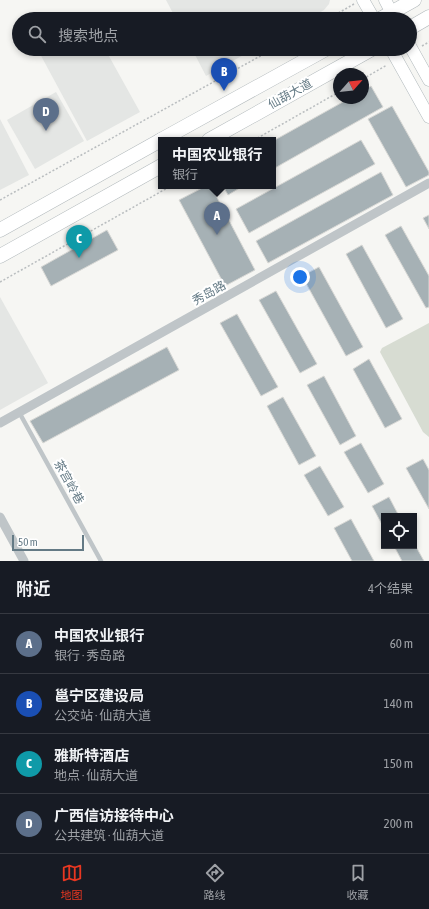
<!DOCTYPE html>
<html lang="zh">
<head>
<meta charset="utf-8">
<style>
  :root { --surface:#171b24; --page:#20242c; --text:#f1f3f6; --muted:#9ea1a6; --line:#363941; --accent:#e83721 }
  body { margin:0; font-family:"Asap Condensed","Noto Sans SC",sans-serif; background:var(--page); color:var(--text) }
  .controls { position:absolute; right:12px; bottom:12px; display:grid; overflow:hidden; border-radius:0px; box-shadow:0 2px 6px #0003 }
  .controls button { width:36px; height:36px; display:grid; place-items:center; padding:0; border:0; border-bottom:1px solid var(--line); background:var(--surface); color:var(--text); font:20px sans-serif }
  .compass { position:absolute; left:333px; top:68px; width:36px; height:36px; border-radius:50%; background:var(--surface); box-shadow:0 2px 6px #0003; rotate:63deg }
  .scale { position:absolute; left:12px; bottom:10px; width:72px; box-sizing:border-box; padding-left:4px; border:2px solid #647a85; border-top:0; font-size:11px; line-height:14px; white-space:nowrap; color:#647a85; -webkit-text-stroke:3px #fff; paint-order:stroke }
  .you { position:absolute; left:300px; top:277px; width:14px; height:14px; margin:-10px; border:3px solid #fff; border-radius:50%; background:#1a73e8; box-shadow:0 0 0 6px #1a73e833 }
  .badge { display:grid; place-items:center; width:26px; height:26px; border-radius:50%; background:var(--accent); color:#fff; font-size:13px; font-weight:700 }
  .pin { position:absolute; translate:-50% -33px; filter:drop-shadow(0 1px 2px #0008) }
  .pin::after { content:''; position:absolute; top:21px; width:14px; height:12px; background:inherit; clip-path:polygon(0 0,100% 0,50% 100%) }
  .popup { position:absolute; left:158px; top:137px; width:118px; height:52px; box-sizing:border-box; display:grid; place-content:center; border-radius:0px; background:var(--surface); filter:drop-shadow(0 1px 3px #0005); font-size:13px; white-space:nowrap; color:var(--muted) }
  .popup b { font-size:15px; color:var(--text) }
  .popup::after { content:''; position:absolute; left:50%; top:100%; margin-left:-8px; border:8px solid transparent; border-top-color:var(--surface) }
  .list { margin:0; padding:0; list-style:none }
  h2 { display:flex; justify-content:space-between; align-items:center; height:52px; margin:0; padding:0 16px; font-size:17px }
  h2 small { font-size:13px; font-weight:400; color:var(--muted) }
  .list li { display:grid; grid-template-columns:26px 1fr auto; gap:12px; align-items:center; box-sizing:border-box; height:60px; padding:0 16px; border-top:1px solid var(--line) }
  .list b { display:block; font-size:15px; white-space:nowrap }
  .list p { margin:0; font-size:13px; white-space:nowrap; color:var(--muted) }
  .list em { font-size:13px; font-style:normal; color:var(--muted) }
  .icon { flex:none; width:22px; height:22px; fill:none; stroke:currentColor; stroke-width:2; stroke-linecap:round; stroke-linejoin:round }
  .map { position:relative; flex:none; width:429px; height:561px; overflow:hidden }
  .search { position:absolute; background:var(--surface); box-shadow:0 2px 6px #0003; left:12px; right:12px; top:12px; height:44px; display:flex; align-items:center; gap:10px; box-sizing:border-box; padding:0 14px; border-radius:22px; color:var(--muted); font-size:15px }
  .sheet { height:292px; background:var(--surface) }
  nav { display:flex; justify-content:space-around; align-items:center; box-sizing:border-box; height:56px; border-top:1px solid var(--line); background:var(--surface); font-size:11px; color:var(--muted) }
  nav a { display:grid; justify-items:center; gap:2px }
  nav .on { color:var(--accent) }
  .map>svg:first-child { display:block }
  .built { fill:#e4e6e4 }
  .green { fill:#d7dcd2 }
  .building { fill:#a6b1b5; stroke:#d8d8d5 }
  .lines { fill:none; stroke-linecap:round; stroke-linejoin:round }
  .secondary-casing { stroke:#b1b9bc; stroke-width:13 }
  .primary-casing { stroke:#b2b9bc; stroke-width:15 }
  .path { stroke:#b9bdbf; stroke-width:1.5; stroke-dasharray:2 2; stroke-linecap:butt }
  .lane { stroke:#bfc5c8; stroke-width:4.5 }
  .street { stroke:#bfc5c8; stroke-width:9 }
  .secondary { stroke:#fff; stroke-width:12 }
  .primary { stroke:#fff; stroke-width:14 }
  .labels { text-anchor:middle; stroke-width:4; stroke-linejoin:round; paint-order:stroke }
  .street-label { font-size:12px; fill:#647a85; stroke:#fff }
</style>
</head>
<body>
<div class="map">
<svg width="429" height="561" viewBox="0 0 429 561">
  <rect width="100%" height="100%" fill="#f6f6f3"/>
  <g class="built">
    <path d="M166 0H330L329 4 324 10 308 19H176Z"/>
    <path d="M45 49H105L140 112 87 141 39 52Z"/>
    <path d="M192 49H254L206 76Z"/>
    <path d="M56 92 84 141 35 169 7 120Z"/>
    <path d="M0 119 29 175 0 190Z"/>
    <path d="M0 297 48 383 0 410Z"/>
  </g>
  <path class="green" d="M429 323V437L423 432 380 352 382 348Z"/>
  <g class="building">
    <path d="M371 86 383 107 273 169V141L350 98H363V90Z"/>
    <path d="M392 106 429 172V175L406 187 368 119Z"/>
    <path d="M361 140 375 164 249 233 236 209Z"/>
    <path d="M381 172 393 195 268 263 256 241Z"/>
    <path d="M206 186H211L255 270 225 286 179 200Z"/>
    <path d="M223 186H243L228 195Z"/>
    <path d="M429 215V229L423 218Z"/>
    <path d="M401 226 429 276V307L426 308 385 235Z"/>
    <path d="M107 230 118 250 51 286 41 267Z"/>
    <path d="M362 245 403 319 386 328 346 254Z"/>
    <path d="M319 267 363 347 346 356 302 276Z"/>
    <path d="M276 291 317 364 300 373 259 300Z"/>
    <path d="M237 314 278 387 261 396 220 323Z"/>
    <path d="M167 347 179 370 43 443 30 421Z"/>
    <path d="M369 359 402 419 385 428 353 369Z"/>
    <path d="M324 376 356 436 340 445 307 385Z"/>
    <path d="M283 397 316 456 299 465 267 406Z"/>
    <path d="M361 443 384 484 368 493 344 452Z"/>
    <path d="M423 459 429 470V509L406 468Z"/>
    <path d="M320 466 344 507 328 516 304 475Z"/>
    <path d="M389 497 399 516H384V528L372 506Z"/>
    <path d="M351 519 374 561H352L334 528Z"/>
    <path d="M414 543 424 561H402L394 546H414Z"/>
  </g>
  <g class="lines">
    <g class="secondary-casing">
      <g id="secondary">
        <path d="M363 0 374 19"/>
        <path d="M385 0 395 19"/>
        <path d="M410 46 429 80"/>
        <path d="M391 49 429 117"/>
      </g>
    </g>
    <g class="primary-casing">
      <g id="primary">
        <path d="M380 19 414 0"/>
        <path d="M410 28 429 17"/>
        <path d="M161 140 326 49"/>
        <path d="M209 140 372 49"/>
        <path d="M0 230 161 140"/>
        <path d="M0 256 161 166"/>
      </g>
    </g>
    <g class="path">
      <path d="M328 19 354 4"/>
      <path d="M422 46 429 42"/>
      <path d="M363 79 387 65"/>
      <path d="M254 140 339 92"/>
      <path d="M0 200 273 49"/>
      <path d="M0 282 171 186"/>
    </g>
    <path class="lane" d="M19 412 101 561"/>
    <g class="street">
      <path d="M0 423 429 183"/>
      <path d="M0 517 24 561"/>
    </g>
    <use href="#secondary" class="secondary"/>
    <use href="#primary" class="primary"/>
  </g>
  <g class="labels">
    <g class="street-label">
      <text transform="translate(290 94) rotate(-29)" y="4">仙葫大道</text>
      <text transform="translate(209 293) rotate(-29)" y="4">秀岛路</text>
      <text transform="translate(69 482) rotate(61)" y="4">茶宫岭巷</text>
    </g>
  </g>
</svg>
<div class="controls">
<button><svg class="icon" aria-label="locate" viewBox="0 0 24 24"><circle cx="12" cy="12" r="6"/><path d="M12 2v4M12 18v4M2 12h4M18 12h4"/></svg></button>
</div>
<svg class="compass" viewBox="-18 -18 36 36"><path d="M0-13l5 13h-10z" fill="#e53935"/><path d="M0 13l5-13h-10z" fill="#9ea1a6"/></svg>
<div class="scale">50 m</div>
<div class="you"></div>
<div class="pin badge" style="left:217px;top:235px;background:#5c6f8a">A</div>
<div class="popup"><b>中国农业银行</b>银行</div>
<div class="pin badge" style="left:224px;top:91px;background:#1a4fb4">B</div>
<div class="pin badge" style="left:79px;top:258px;background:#0f9aa8">C</div>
<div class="pin badge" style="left:46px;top:131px;background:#5c6f8a">D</div>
<div class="search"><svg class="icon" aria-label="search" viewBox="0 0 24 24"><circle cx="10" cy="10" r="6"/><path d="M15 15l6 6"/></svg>搜索地点</div>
</div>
<section class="sheet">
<h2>附近<small>4个结果</small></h2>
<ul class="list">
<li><span class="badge" style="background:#5c6f8a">A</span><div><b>中国农业银行</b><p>银行 · 秀岛路</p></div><em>60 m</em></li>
<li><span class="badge" style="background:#1a4fb4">B</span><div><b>邕宁区建设局</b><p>公交站 · 仙葫大道</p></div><em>140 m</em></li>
<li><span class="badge" style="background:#0f9aa8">C</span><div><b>雅斯特酒店</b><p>地点 · 仙葫大道</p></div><em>150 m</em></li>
<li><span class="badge" style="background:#5c6f8a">D</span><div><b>广西信访接待中心</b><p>公共建筑 · 仙葫大道</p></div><em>200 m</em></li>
</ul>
</section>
<nav>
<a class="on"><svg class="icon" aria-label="map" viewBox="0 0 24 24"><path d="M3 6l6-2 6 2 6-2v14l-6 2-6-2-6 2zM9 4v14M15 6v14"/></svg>地图</a>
<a><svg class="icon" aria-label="directions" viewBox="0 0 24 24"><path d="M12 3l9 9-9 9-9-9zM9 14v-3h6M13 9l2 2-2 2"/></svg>路线</a>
<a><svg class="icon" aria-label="saved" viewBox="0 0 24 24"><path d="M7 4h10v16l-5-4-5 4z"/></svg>收藏</a>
</nav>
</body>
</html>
